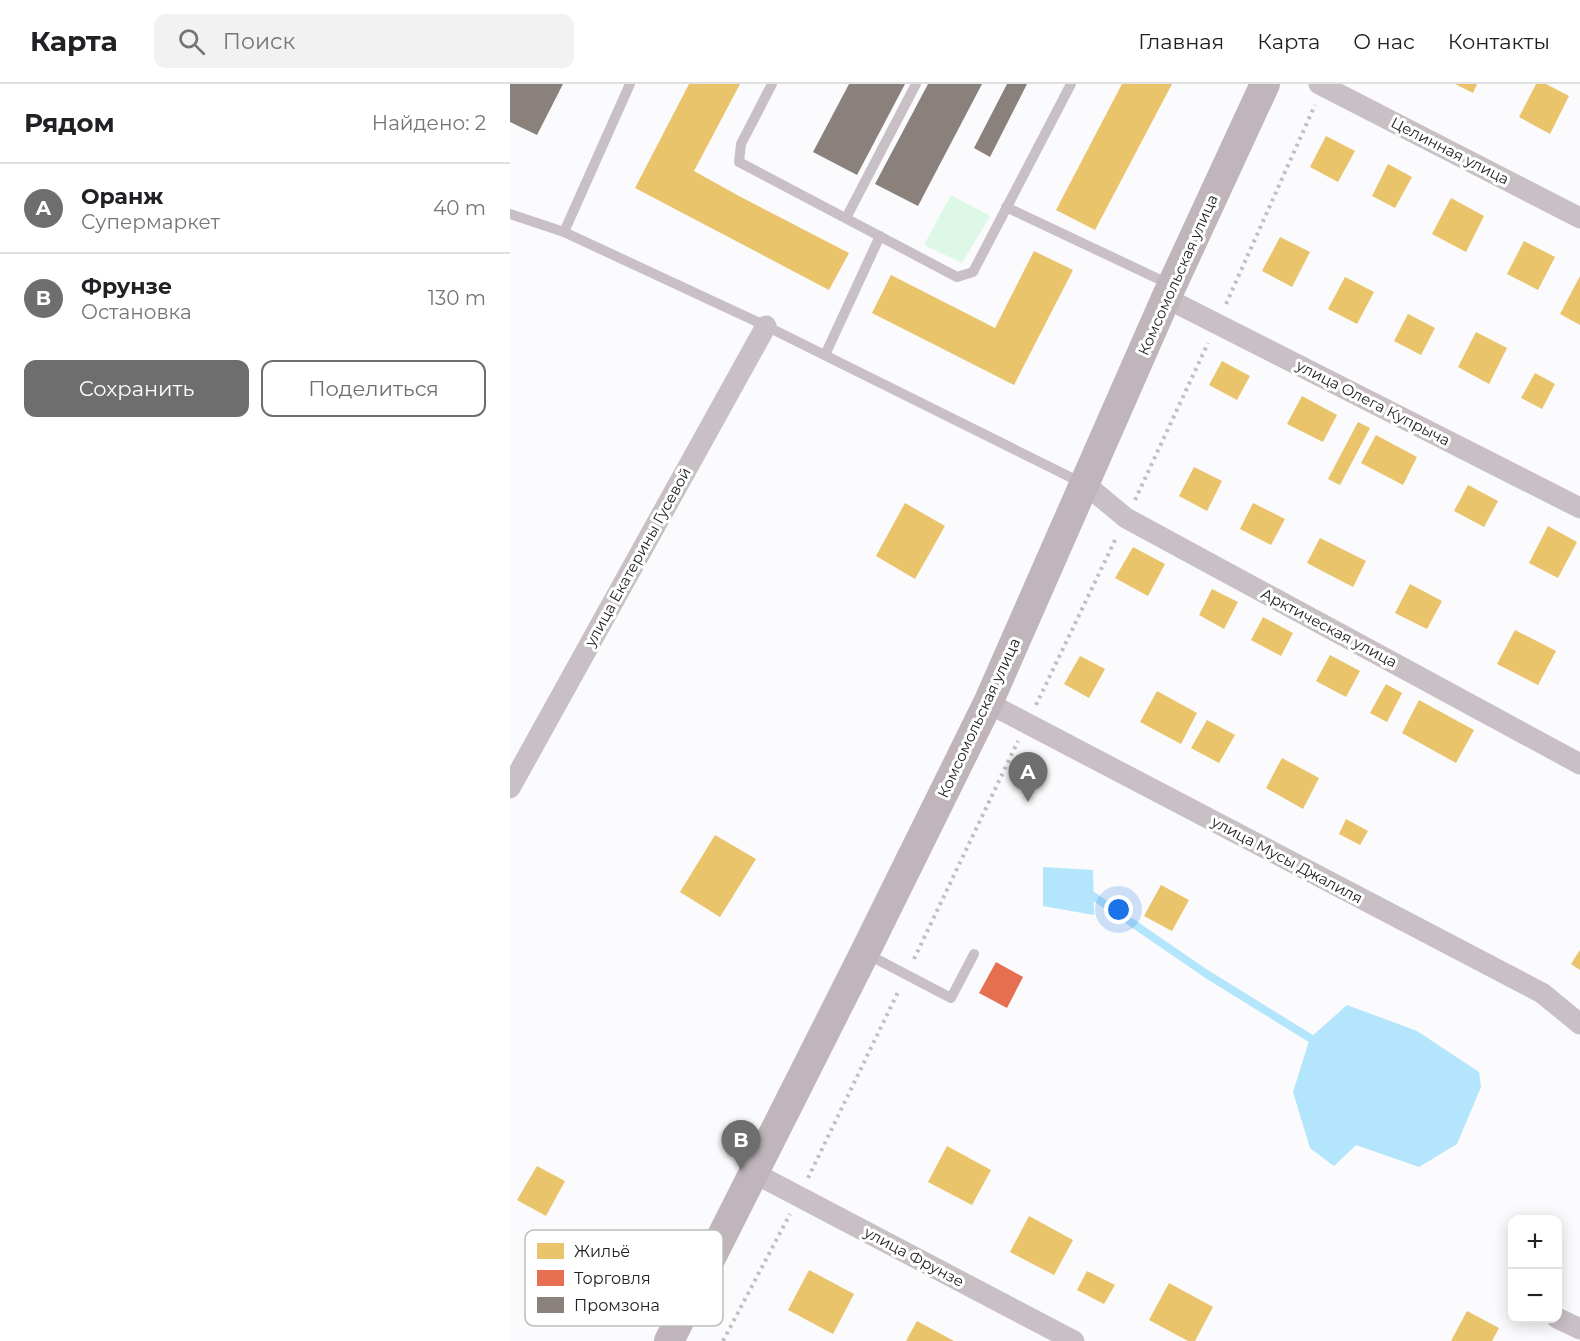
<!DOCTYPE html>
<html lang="ru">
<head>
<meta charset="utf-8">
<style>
  :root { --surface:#fff; --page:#f2f2f2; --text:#202124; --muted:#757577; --line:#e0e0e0; --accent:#6f6e6f }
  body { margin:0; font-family:Montserrat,sans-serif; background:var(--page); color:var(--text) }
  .controls { position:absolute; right:18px; bottom:18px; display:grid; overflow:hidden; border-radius:12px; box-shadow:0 3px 15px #0003 }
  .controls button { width:54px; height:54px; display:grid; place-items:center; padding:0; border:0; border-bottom:2px solid var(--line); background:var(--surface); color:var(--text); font:30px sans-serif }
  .you { position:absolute; left:609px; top:826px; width:21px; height:21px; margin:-15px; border:4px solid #fff; border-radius:50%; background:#1a73e8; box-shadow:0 0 0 9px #1a73e833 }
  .badge { display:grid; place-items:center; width:39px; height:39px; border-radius:50%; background:var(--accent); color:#fff; font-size:20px; font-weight:700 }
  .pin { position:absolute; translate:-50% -50px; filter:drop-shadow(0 2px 3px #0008) }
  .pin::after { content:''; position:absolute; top:32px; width:21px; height:18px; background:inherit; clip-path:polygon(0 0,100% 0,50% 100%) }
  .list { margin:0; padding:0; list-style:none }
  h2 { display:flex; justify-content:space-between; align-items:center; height:78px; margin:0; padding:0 24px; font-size:26px }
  h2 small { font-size:20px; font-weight:400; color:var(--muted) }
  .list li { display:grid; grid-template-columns:39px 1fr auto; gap:18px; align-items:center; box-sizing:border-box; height:90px; padding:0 24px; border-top:2px solid var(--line) }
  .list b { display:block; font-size:22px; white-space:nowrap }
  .list p { margin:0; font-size:20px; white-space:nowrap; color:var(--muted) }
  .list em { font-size:20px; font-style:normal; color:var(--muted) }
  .actions { display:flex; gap:12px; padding:18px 24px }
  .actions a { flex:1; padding:14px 0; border:2px solid var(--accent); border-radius:12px; text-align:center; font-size:21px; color:var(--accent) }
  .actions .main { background:var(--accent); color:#fff }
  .icon { flex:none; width:33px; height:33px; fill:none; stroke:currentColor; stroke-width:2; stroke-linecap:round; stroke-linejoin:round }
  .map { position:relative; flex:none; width:1070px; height:1257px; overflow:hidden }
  header { display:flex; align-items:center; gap:36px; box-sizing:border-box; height:84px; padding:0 30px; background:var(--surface); border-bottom:2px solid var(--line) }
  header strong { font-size:28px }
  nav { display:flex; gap:33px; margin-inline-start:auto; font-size:21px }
  .search { width:420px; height:54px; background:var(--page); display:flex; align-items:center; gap:15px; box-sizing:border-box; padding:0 21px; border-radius:12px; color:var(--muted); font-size:22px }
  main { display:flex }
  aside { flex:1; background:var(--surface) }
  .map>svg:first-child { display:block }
  .green { fill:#def8e7 }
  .water { fill:#b3e5fc }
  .homes { fill:#e9c46a }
  .shops { fill:#e76f51 }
  .industry { fill:#8a817c }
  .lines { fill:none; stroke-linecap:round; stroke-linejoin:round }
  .stream { stroke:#b3e5fc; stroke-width:8 }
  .path { stroke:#c3bec1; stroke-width:4; stroke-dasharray:3 4.5; stroke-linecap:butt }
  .lane { stroke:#c9c0c6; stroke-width:10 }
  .street { stroke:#c9c0c6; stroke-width:21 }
  .secondary { stroke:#bfb5bb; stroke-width:30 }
  .labels { text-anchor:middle; stroke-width:6; stroke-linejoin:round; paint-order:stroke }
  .street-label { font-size:15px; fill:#232223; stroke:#fff }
  .key { fill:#fff; stroke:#bdbdbd; stroke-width:1.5 }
  .key-label { font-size:16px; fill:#232223 }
</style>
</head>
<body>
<header>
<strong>Карта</strong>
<div class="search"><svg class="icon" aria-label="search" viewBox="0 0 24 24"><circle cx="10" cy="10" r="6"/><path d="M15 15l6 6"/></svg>Поиск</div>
<nav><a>Главная</a><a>Карта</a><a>О нас</a><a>Контакты</a></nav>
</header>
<main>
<aside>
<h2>Рядом<small>Найдено: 2</small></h2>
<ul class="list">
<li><span class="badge">A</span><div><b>Оранж</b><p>Супермаркет</p></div><em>40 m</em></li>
<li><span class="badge">B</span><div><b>Фрунзе</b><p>Остановка</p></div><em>130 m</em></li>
</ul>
<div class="actions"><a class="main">Сохранить</a><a>Поделиться</a></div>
</aside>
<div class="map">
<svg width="1070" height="1257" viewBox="0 0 1070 1257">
  <rect width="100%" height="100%" fill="#fbfafc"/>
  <path class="green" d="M441 111 480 132 452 179 414 161Z"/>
  <g class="water">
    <path d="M533 783 583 786 584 831 533 822Z"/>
    <path d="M837 921 907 947 969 988 971 1003 947 1060 909 1083 846 1061 824 1082 800 1064 783 1008 800 954Z"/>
  </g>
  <g class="homes">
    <path d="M179 0H230L184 87 229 112 339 169 319 206 125 104Z"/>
    <path d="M612 0H662L585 146 546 126Z"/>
    <path d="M945 0H967L963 9Z"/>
    <path d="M1026 0H1036L1059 12 1040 50 1009 33Z"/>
    <path d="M816 52 845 67 828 98 800 83Z"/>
    <path d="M878 80 902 93 885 124 862 112Z"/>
    <path d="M941 114 974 132 956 168 922 150Z"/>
    <path d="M770 153 800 168 782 203 752 187Z"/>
    <path d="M1014 157 1045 173 1028 206 997 190Z"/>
    <path d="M524 167 563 186 504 301 362 229 381 191 485 244Z"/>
    <path d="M1070 192V241L1050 230Z"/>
    <path d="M835 193 864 208 847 240 818 225Z"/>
    <path d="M898 230 925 244 911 271 884 257Z"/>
    <path d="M966 248 997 264 979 300 948 283Z"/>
    <path d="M712 277 740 292 727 316 699 301Z"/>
    <path d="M1025 289 1045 300 1032 325 1011 314Z"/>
    <path d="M792 312 827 331 813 358 777 340Z"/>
    <path d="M848 338 860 344 830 401 818 395Z"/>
    <path d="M866 351 907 373 893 401 851 379Z"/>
    <path d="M684 383 712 397 697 427 669 412Z"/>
    <path d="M958 401 988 417 974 443 944 427Z"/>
    <path d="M395 419 435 442 405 495 366 472Z"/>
    <path d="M743 419 775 435 761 461 730 445Z"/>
    <path d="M1038 442 1067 458 1048 494 1019 479Z"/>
    <path d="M810 454 856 477 843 503 797 479Z"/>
    <path d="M623 463 655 480 638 512 605 494Z"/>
    <path d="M900 500 932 517 917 545 885 529Z"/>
    <path d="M702 505 728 518 714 545 689 531Z"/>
    <path d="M753 533 783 549 771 572 741 556Z"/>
    <path d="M1005 546 1046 567 1028 601 987 580Z"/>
    <path d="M820 571 850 587 836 613 806 597Z"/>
    <path d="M570 572 595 585 579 614 554 600Z"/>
    <path d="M876 600 892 609 877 638 860 629Z"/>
    <path d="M647 607 687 629 671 660 630 638Z"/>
    <path d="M909 616 964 646 946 679 892 649Z"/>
    <path d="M697 636 725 651 709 679 681 664Z"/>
    <path d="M772 674 809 694 793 725 756 704Z"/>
    <path d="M836 735 858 747 850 761 829 750Z"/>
    <path d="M205 751 246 775 210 833 170 808Z"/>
    <path d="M651 801 679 816 662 847 634 832Z"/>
    <path d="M1070 866V886L1061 880Z"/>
    <path d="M437 1062 481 1086 462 1121 418 1098Z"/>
    <path d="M27 1082 55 1097 36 1132 7 1116Z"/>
    <path d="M519 1132 563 1156 544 1191 500 1168Z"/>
    <path d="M299 1186 344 1210 323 1250 278 1226Z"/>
    <path d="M577 1187 605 1201 594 1220 567 1206Z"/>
    <path d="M659 1199 703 1223 685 1257H678L639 1236Z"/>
    <path d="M957 1227 989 1244 982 1257H941Z"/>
    <path d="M407 1237 444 1257H396Z"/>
  </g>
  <path class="shops" d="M486 878 513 893 497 924 469 909Z"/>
  <g class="industry">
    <path d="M0 0H53L27 51 0 38Z"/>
    <path d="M339 0H395L347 91 303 68Z"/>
    <path d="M418 0H472L408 122 365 100Z"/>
    <path d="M497 0H517L480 73 464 64Z"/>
  </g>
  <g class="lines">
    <path class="stream" d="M583 812 695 889 800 954"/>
    <g class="path">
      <path d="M716 220 805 21"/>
      <path d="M625 416 698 259"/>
      <path d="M526 621 607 452"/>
      <path d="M404 875 508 657"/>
      <path d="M298 1094 389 906"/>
      <path d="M213 1257 280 1130"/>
    </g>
    <g class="lane">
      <path d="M262 0 231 60 229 78 447 193 463 188 561 0"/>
      <path d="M496 123 659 200"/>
      <path d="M0 130 54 148 256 242 572 399"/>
      <path d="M336 134 406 0"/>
      <path d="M54 148 120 0"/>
      <path d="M315 271 370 152"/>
      <path d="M355 869 441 914 464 870"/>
    </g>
    <g class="street">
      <path d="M809 0 1070 134"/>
      <path d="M656 214 1070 424"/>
      <path d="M575 400 616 434 1070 680"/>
      <path d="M478 619 1032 909 1070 940"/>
      <path d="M0 704 256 242"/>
      <path d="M244 1089 564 1257"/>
      <path d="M1047 1234 1070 1245"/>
    </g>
    <path class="secondary" d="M159 1257 355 868 478 619 656 214 755 0"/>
  </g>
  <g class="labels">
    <g class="street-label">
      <text transform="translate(940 67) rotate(27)" y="5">Целинная улица</text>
      <text transform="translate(668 191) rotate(-66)" y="5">Комсомольская улица</text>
      <text transform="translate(863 319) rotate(27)" y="5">улица Олега Купрыча</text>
      <text transform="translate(128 473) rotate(-61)" y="5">улица Екатерины Гусевой</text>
      <text transform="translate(819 544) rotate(28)" y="5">Арктическая улица</text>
      <text transform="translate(469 634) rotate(-65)" y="5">Комсомольская улица</text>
      <text transform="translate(777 776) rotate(28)" y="5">улица Мусы Джалиля</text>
      <text transform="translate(404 1173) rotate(28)" y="5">улица Фрунзе</text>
    </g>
  </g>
  <rect x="15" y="1146" width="198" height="96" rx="9" class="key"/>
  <rect x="27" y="1159" width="27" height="16" fill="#e9c46a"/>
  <rect x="27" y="1186" width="27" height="16" fill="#e76f51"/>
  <rect x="27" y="1213" width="27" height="16" fill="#8a817c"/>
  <g class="key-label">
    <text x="64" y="1173">Жильё</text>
    <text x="64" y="1200">Торговля</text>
    <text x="64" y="1227">Промзона</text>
  </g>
</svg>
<div class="controls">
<button>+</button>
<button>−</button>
</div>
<div class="you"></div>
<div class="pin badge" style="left:518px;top:718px">A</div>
<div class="pin badge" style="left:231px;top:1086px">B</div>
</div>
</main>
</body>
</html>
